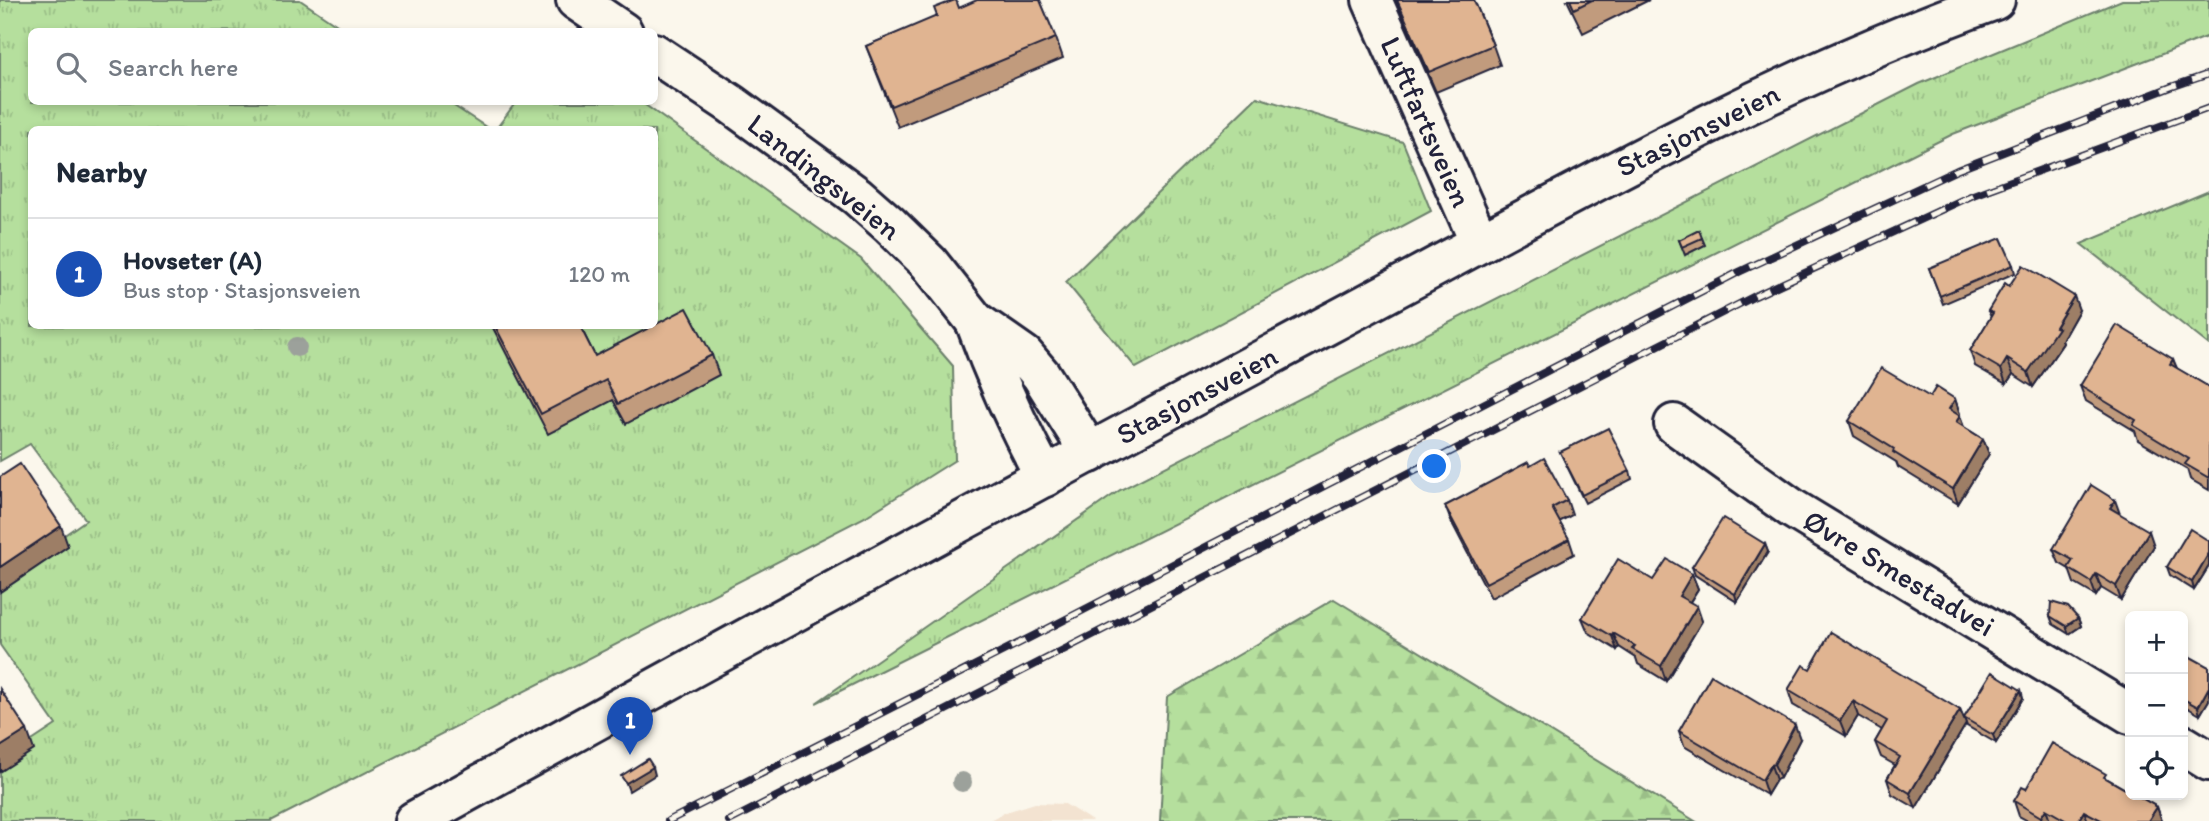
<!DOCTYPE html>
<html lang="en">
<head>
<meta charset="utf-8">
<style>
  :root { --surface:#fff; --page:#f2f2f3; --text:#1f2937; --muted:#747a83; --line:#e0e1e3; --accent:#c8321e }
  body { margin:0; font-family:Itim,sans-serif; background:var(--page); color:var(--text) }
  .controls { position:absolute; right:21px; bottom:21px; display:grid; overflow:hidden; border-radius:10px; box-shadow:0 4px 10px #0003 }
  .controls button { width:63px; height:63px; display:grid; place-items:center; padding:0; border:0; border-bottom:2px solid var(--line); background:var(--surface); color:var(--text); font:35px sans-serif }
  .you { position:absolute; left:1435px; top:467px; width:24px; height:24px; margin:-18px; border:5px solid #fff; border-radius:50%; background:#1a73e8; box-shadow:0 0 0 10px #1a73e833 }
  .badge { display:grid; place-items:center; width:46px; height:46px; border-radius:50%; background:var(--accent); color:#fff; font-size:23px; font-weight:700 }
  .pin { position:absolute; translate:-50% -58px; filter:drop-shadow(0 2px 4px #0008) }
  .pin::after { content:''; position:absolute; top:37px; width:24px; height:21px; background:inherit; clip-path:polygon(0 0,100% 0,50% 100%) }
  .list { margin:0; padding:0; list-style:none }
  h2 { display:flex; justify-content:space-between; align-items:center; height:91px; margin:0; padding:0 28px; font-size:30px }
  h2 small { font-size:23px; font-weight:400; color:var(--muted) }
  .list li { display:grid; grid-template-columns:46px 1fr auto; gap:21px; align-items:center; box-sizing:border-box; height:112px; padding:0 28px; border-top:2px solid var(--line) }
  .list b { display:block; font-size:26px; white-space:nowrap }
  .list p { margin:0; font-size:23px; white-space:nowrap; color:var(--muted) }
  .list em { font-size:23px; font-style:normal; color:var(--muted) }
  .icon { flex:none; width:38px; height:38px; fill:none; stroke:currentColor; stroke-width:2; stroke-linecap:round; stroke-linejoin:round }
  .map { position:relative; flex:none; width:2209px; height:821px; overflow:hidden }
  .search { position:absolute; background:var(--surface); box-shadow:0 4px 10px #0003; left:28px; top:28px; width:630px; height:77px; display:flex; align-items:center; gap:18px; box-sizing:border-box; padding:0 24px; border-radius:10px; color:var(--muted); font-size:26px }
  .panel { position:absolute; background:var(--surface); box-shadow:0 4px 10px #0003; left:28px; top:126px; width:630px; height:203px; border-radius:10px }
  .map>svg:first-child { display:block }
  .built { fill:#f3e3d1 }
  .grass { fill:url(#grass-tufts); stroke:#6c806c; stroke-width:2 }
  .forest { fill:url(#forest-firs); stroke:#6c806c; stroke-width:2 }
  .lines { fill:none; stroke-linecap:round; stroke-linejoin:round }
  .street-casing { stroke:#22223b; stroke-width:44 }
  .secondary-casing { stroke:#22223b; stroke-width:44 }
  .street { stroke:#fbf7ec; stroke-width:38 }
  .secondary { stroke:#fbf7ec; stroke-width:38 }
  .rail-casing { stroke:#22223b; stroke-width:8 }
  .rail { stroke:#fbf7ec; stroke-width:5; stroke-dasharray:16; stroke-linecap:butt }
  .tree { fill:#9ca19b }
  .wall { fill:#c19b7d; stroke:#22223b; stroke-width:2 }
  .shaded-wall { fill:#9d7e66; stroke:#22223b; stroke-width:2 }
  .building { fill:#e0b491; stroke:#22223b; stroke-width:2 }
  .labels { text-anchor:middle; stroke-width:5; stroke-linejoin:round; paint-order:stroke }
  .street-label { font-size:30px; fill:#22223b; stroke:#fbf7ec }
</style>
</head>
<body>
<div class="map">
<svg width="2209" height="821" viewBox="0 0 2209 821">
  <defs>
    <pattern id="grass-tufts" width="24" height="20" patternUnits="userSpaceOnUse" patternTransform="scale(1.75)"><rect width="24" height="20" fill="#b5df9d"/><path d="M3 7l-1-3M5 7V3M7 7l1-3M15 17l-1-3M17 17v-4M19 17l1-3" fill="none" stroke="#9bbf88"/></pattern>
    <pattern id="forest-firs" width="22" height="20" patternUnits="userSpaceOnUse" patternTransform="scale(1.75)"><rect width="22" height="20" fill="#b5df9d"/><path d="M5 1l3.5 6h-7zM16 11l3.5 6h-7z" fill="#9bbf88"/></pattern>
  </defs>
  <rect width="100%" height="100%" fill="#fbf7ec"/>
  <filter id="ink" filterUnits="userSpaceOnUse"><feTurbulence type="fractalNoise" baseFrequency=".0143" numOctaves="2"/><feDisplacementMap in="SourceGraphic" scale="14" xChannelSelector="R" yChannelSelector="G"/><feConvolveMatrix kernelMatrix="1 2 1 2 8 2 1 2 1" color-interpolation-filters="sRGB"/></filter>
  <g filter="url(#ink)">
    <path class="built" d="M1035 803 1065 804 1092 821H988L1003 813Z"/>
    <g class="grass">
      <path d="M0 0H300L346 31 32 32V102H448L489 129 32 130V326H654V130L496 129 516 102H641L861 259 953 366 955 460 865 517 271 821H0V762L56 725 0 645V580L86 520 30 444 0 461Z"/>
      <path d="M2122 0H2209V36L1953 134 816 703 1120 490 1919 84Z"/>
      <path d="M1257 97 1403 142 1431 211 1136 368 1066 282Z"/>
      <path d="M2209 191V345L2081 244Z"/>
    </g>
    <path class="forest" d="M1334 599 1695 821H1160L1167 697Z"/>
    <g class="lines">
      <g class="street-casing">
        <g id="street">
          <path d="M1372 0 1480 243"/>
          <path d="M1674 424 1793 509 2130 714"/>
          <path d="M2183 745 2209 761"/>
        </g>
      </g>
      <g class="secondary-casing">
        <g id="secondary">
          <path d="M576 0 623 32"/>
          <path d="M654 53 731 104 812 163 857 196 890 225 929 263 975 321 1024 355 1041 375 1090 453"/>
          <path d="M975 321C995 377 1017 425 1045 477"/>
          <path d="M414 821C717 653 1022 488 1327 325 1546 209 1761 84 1995 0"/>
        </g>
      </g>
      <use href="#street" class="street"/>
      <use href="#secondary" class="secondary"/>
      <g class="rail-casing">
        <g id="rail">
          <path d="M668 821 1041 632 1739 272 1957 170 2171 87 2209 74"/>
          <path d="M729 821 1755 296 1973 195 2209 108"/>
        </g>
      </g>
      <use href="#rail" class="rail"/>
    </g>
    <g class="tree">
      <circle cx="297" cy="347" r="10"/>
      <circle cx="962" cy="782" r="10"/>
    </g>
    <g class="wall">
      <path d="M1396 0H1474L1493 45 1500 65 1436 92Z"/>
      <path d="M1567 0H1649L1583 33Z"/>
      <path d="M959 8 1056 38 1063 58 898 127 866 46Z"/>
      <path d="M1702 238 1705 245 1685 255 1679 240Z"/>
      <path d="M2013 265 2015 273 1943 304 1929 268Z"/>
      <path d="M2009 286 2079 310 2062 340 2063 343 2033 387 2013 374 2006 384 1975 366 1970 351 1991 317 1988 311Z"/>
      <path d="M492 326H580L595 356 712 355 719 375 626 424 613 400 548 434Z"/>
      <path d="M2173 359 2176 368 2209 387V490L2190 479 2187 469 2138 440 2135 431 2086 401 2080 386Z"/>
      <path d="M1930 397 1955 399 1960 414 1959 415 1964 427 1983 439 1989 454 1958 504 1898 467 1896 462 1854 436 1849 421Z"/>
      <path d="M1560 452 1630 471 1632 479 1585 503Z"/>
      <path d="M1530 466 1567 500 1572 515 1559 522 1569 539 1574 554 1491 598 1451 521 1445 506Z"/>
      <path d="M2120 514 2154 546 2121 600 2101 588 2096 596 2074 583 2069 569 2059 563 2053 549Z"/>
      <path d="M2209 541V566L2194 590 2170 575 2167 567Z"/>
      <path d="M1765 544 1768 552 1737 602 1695 575 1692 567Z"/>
      <path d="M1692 574 1698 589 1690 602 1702 621 1666 681 1638 664 1636 658 1619 647 1617 650 1588 632 1582 618 1653 580Z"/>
      <path d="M2050 616 2078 618 2081 626 2069 634 2053 624Z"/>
      <path d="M2183 663 2209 667V700L2200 715 2183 705Z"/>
      <path d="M1810 669 1960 710 1966 724 1916 808 1892 794 1887 779 1895 765 1881 757 1875 742 1882 730 1858 716 1846 736 1793 705 1788 690Z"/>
      <path d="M2021 690 2023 698 1996 743 1967 726 1964 718Z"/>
      <path d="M1679 731 1800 739 1780 778 1776 780 1767 795 1684 746Z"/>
      <path d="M2108 779 2157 807 2162 821H2028L2019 816 2014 801 2026 789Z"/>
    </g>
    <g class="shaded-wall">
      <path d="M2074 296 2079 310 2062 340 2063 343 2033 387 2028 372Z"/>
      <path d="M2007 359 2013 374 2006 384 2001 369Z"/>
      <path d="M2173 359 2179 373 2170 364Z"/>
      <path d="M1955 399 1960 414 1954 424 1949 409Z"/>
      <path d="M1960 416 1965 431 1956 422Z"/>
      <path d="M1983 439 1989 454 1958 504 1953 489Z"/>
      <path d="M2115 500 2120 514 2110 508Z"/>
      <path d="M61 526 68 546 0 592V567Z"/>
      <path d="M2149 531 2154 546 2121 600 2116 586Z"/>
      <path d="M1765 544 1768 552 1737 602 1735 594Z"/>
      <path d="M2209 553V566L2194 590 2192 582Z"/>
      <path d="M1692 574 1698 589 1684 611 1679 596Z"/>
      <path d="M2096 574 2101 588 2096 596 2091 582Z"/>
      <path d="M1697 606 1702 621 1666 681 1661 666Z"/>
      <path d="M2078 618 2081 626 2069 634 2066 626Z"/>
      <path d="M1613 633 1619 647 1617 650 1612 636Z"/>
      <path d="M2209 687V700L2200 715 2198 707Z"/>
      <path d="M2021 690 2023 698 1996 743 1993 735Z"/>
      <path d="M1853 701 1858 716 1846 736 1840 721Z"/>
      <path d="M1960 710 1966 724 1916 808 1910 793Z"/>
      <path d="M1795 725 1800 739 1780 778 1774 764Z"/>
      <path d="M27 730 34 750 0 772V747Z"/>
      <path d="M1771 765 1776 780 1767 795 1762 780Z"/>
      <path d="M653 767 655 775 629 791 626 783Z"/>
      <path d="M2157 807 2162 821H2148Z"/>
      <path d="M2046 809 2050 821H2042L2041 817Z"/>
      <path d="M2084 811 2088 821H2078Z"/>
    </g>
    <g class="building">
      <path d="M955 0H956L959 8 977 0H1040L1056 38 891 106 866 46 937 16 934 8Z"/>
      <path d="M1397 0H1474L1493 45 1429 72Z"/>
      <path d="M1570 0H1592L1574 9Z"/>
      <path d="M1699 230 1702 238 1682 247 1679 240Z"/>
      <path d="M2001 238 2013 265 1940 296 1929 268Z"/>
      <path d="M2023 265 2074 296 2055 327 2058 328 2028 372 2007 359 2001 369 1970 351 1993 313 1988 311 2005 283 2009 286Z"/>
      <path d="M687 308 712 355 618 404 606 380 541 414 495 326H580L595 356Z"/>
      <path d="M2117 325 2173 359 2170 364 2209 387V478L2185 464 2189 459 2133 425 2136 420 2080 386Z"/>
      <path d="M1881 368 1930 397 1936 387 1955 399 1949 409 1960 416 1956 422 1983 439 1953 489 1893 452 1894 449 1849 421Z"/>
      <path d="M1608 428 1630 471 1582 495 1560 452Z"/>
      <path d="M1544 458 1567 500 1552 508 1569 539 1486 583 1445 506 1528 462 1530 466Z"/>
      <path d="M20 464 61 526 0 567V477Z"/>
      <path d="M2091 485 2115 500 2110 508 2149 531 2116 586 2096 574 2091 582 2068 568 2073 560 2053 549Z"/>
      <path d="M1723 518 1765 544 1735 594 1692 567Z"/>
      <path d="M2190 529 2209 541V553L2192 582 2167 567Z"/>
      <path d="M1618 559 1653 580 1667 559 1692 574 1679 596 1697 606 1661 666 1632 649 1635 646 1613 633 1612 636 1582 618Z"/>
      <path d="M2051 602 2068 607 2078 618 2066 626 2050 616Z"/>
      <path d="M1831 632 1960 710 1910 793 1887 779 1900 757 1875 742 1887 721 1853 701 1840 721 1788 690 1803 665 1810 669Z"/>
      <path d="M2187 655 2209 667V687L2198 707 2183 699V663Z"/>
      <path d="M1992 672 2021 690 1993 735 1964 718Z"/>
      <path d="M1711 675 1795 725 1774 764 1771 765 1762 780 1679 731Z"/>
      <path d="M0 689 27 730 0 747Z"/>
      <path d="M2052 743 2106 774 2104 777 2130 792V795H2136L2157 807 2148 821H2103L2084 811 2078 821H2067L2046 809 2041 817 2014 801 2022 787 2026 789Z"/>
      <path d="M648 759 653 767 626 783 621 776Z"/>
    </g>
  </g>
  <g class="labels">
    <g class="street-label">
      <text transform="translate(1426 122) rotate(66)" y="10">Luftfartsveien</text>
      <text transform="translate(1698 130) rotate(-26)" y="10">Stasjonsveien</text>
      <text transform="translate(824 177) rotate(38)" y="10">Landingsveien</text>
      <text transform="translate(1197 395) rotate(-28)" y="10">Stasjonsveien</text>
      <text transform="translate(1899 573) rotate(31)" y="10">Øvre Smestadvei</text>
    </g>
  </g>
</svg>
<div class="controls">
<button>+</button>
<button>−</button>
<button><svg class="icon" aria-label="locate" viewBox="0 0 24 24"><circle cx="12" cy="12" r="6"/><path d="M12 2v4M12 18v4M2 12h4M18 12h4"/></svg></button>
</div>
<div class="you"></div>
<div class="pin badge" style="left:630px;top:755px;background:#1a4fb4">1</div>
<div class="search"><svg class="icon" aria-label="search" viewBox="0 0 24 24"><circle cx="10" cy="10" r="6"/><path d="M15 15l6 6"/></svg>Search here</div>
<section class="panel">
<h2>Nearby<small></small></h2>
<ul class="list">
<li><span class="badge" style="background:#1a4fb4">1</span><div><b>Hovseter (A)</b><p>Bus stop · Stasjonsveien</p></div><em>120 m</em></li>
</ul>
</section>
</div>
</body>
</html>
